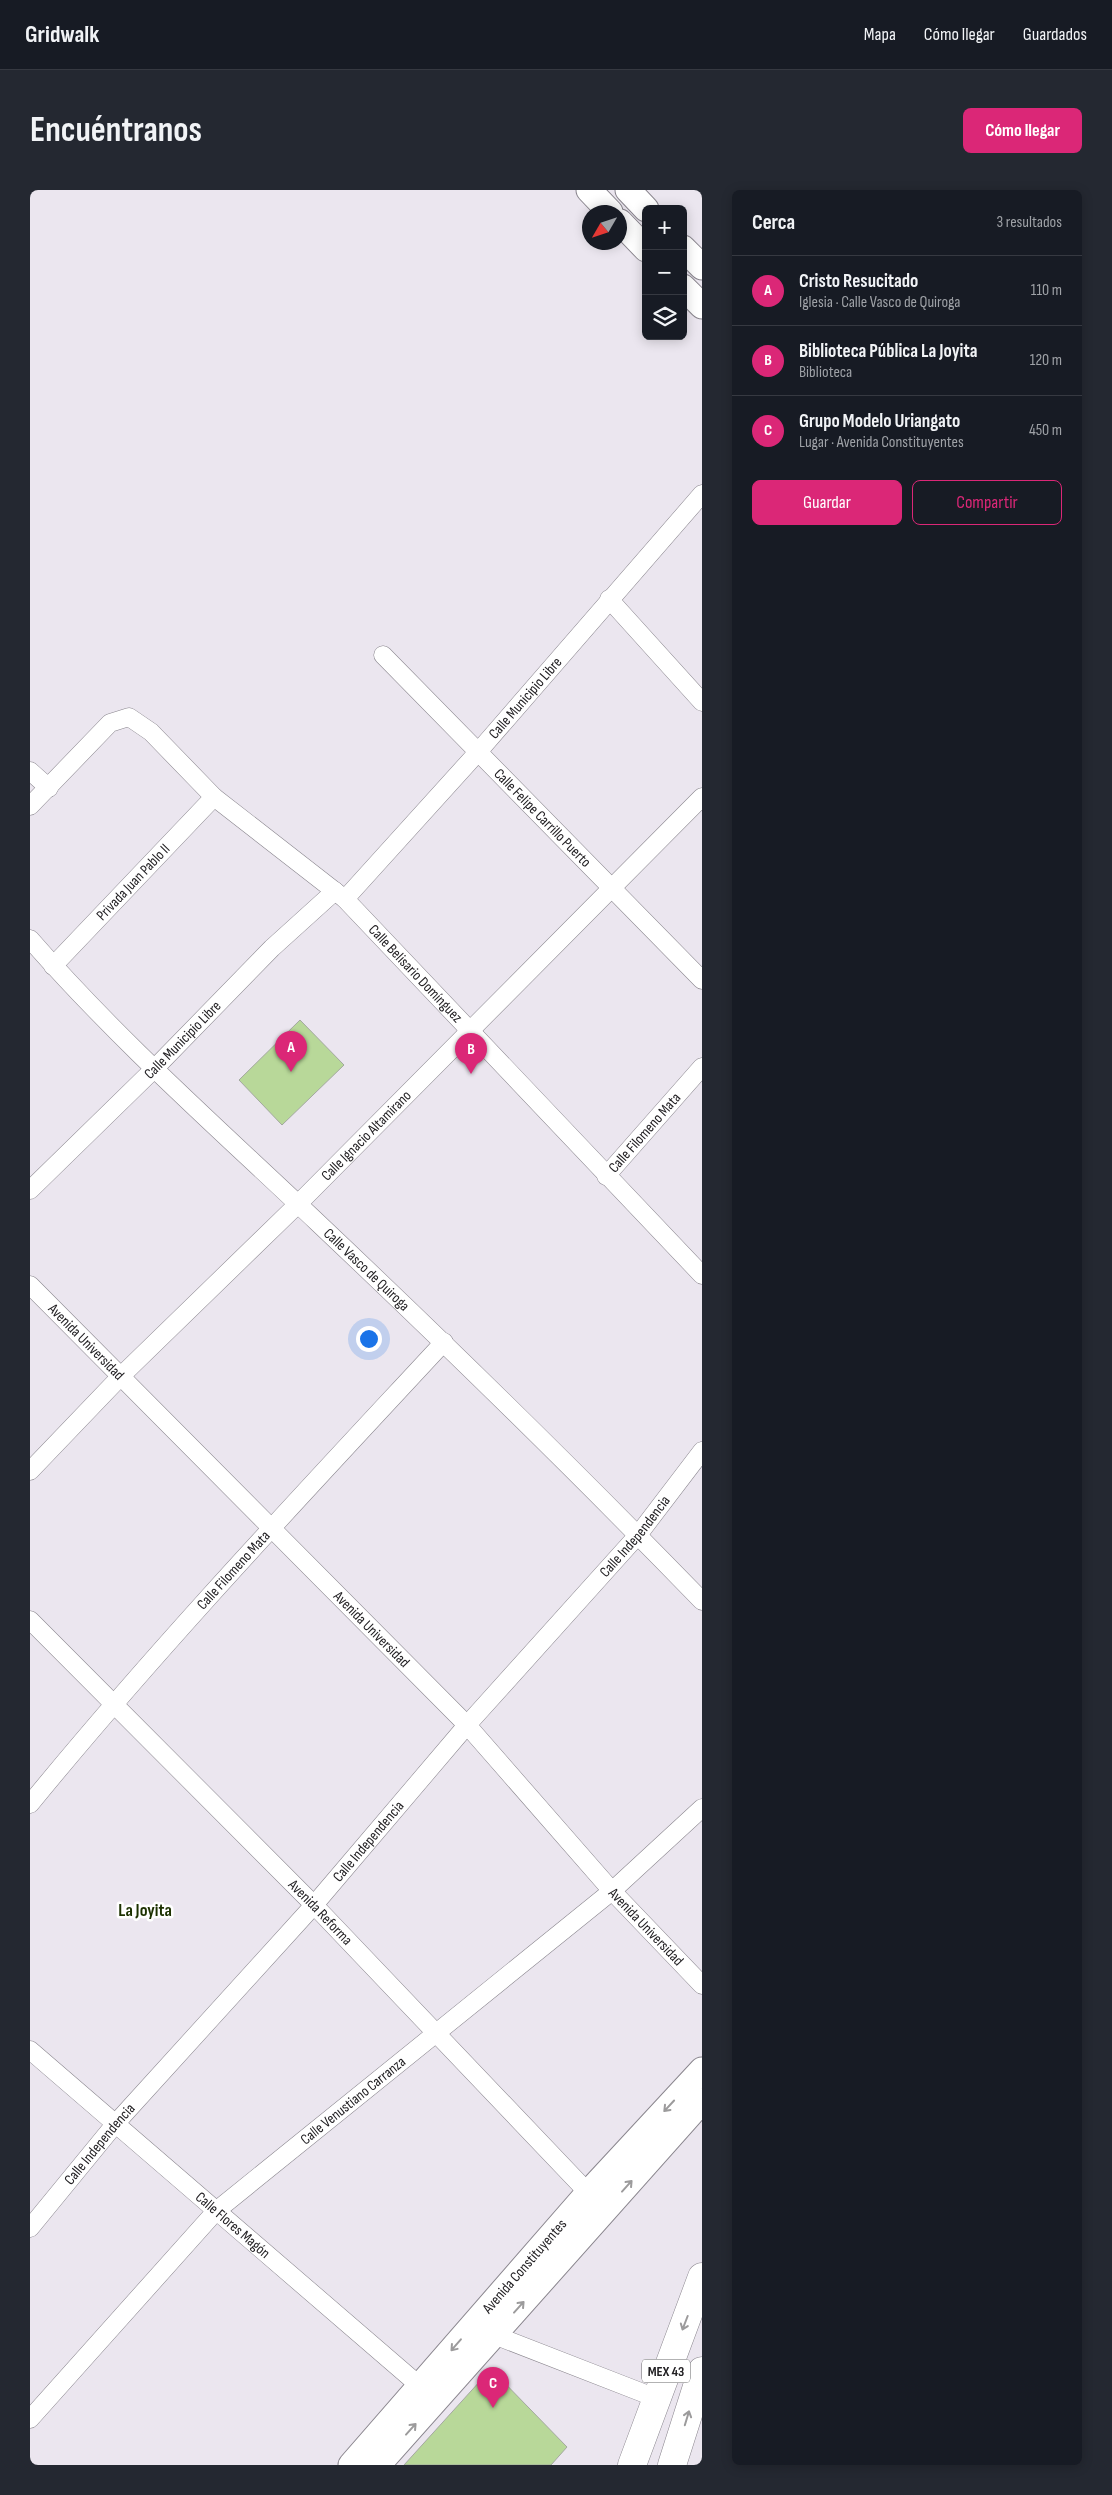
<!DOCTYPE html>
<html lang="es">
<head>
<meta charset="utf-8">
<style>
  :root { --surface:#171b24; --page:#242831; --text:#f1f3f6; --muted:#9ea1a6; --line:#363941; --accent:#db2777 }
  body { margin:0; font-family:"Sofia Sans Condensed",sans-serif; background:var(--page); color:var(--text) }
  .controls { position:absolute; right:15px; top:15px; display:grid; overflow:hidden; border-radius:8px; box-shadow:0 2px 12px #0003 }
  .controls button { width:45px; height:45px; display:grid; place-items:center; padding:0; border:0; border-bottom:1px solid var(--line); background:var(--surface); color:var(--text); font:25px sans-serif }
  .compass { position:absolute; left:552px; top:15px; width:45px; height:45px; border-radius:50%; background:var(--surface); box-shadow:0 2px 12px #0003; rotate:231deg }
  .you { position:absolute; left:338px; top:1148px; width:18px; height:18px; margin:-12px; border:4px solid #fff; border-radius:50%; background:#1a73e8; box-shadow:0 0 0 8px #1a73e833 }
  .badge { display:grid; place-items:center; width:32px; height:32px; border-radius:50%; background:var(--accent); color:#fff; font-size:16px; font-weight:700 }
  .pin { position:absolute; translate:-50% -41px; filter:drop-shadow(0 1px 2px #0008) }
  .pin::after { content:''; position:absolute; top:26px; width:18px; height:15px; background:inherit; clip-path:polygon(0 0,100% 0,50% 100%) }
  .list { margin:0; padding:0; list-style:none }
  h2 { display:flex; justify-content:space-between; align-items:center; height:65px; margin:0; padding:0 20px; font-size:21px }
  h2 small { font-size:16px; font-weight:400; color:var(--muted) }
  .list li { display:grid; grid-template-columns:32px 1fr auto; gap:15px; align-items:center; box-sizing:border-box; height:70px; padding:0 20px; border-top:1px solid var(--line) }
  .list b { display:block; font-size:19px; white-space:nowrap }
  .list p { margin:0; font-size:16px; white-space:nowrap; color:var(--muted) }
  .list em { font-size:16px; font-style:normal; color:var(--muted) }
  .actions { display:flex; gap:10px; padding:15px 20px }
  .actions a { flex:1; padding:11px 0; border:1px solid var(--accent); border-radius:8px; text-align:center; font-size:18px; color:var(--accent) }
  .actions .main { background:var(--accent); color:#fff }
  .icon { flex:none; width:28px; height:28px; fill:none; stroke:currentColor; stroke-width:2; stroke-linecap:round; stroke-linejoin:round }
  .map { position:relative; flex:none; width:672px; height:2275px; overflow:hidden; border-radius:8px }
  header { display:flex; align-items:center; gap:30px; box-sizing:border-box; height:70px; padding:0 25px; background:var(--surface); border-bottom:1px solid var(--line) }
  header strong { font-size:24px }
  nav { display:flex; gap:28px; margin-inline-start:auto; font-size:18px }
  .intro { display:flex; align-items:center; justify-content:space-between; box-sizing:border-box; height:120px; padding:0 30px }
  h1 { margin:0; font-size:35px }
  .button { padding:12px 22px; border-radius:8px; background:var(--accent); color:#fff; font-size:18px; font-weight:700 }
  main { display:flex; gap:30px; padding:0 30px }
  aside { flex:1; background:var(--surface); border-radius:8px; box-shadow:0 2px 12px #0003 }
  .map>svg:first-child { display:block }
  .building { fill:#b8d899; stroke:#a3a89f }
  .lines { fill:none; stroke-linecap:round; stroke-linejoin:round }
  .street-casing { stroke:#8a868e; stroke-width:19 }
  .secondary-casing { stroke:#8a868e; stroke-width:27 }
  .primary-casing { stroke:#8a868e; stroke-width:29 }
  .street { stroke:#fff; stroke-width:18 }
  .secondary { stroke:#fff; stroke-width:25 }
  .primary { stroke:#fff; stroke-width:28 }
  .oneway { stroke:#9c9b9c }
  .labels { text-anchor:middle; stroke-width:5; stroke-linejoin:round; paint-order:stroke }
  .shield { fill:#fff; stroke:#656466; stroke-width:1 }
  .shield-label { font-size:14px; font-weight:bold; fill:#232124 }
  .street-label { font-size:15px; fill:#232124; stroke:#fff }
  .quarter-label { font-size:18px; font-weight:bold; fill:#1c3100; stroke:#fff }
</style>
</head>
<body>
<header>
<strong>Gridwalk</strong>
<nav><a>Mapa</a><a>Cómo llegar</a><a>Guardados</a></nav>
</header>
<div class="intro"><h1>Encuéntranos</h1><a class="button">Cómo llegar</a></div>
<main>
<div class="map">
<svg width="672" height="2275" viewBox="0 0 672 2275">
  <rect width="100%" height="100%" fill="#ebe6ef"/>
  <g class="building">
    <path d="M270 830 314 875 252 935 209 890Z"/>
    <path d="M461 2179 537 2257 521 2275H374Z"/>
  </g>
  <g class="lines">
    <g class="street-casing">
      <g id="street">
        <path d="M579 409 672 512"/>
        <path id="s1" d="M353 465 672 790"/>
        <path d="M0 581 19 598"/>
        <path id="s2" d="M0 616 80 533 99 527 121 542 184 607 315 709 672 1085"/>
        <path id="s3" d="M315 709 448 562 672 304"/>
        <path id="s4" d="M0 749C88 850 190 940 287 1032 418 1156 547 1282 672 1411"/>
        <path id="s5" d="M23 776 184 607"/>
        <path id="s6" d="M576 986 672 877"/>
        <path id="s7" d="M0 1000 125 878 242 758 305 701"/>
        <path id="s8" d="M0 1095 437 1535 582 1701 672 1795"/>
        <path id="s9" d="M0 1281 91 1186 268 1014 672 607"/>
        <path id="s10" d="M0 1430 284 1715 566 2011"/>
        <path id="s11" d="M0 1614C131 1454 273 1304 414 1152"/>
        <path id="s12" d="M0 1860 398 2203"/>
        <path id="s13" d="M0 2038 86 1933 284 1715 437 1535 608 1345 672 1261"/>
        <path d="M456 2138 464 2145 626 2208"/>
        <path id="s14" d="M0 2229 186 2021 582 1701 672 1618"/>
      </g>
    </g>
    <g class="secondary-casing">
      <g id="secondary">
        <path d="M559 0 580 22"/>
        <path d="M598 0 616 19"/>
        <path d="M590 32 616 59"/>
        <path d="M653 58 672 77"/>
        <path d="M653 97 672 116"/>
        <path id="s15" d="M321 2275 558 2003 672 1880"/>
        <path d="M348 2275 672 1911"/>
      </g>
    </g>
    <g class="primary-casing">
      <g id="primary">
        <path d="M602 2275 672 2087"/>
        <path d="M642 2275 672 2181"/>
      </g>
    </g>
    <use href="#street" class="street"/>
    <use href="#secondary" class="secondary"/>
    <use href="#primary" class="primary"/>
  </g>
  <defs><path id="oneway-shaft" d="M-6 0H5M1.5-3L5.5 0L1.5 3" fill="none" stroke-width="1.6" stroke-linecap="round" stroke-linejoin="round" transform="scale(1.25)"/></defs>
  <g class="oneway">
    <use href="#oneway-shaft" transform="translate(639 1916) rotate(133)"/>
    <use href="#oneway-shaft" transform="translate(597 1996) rotate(-48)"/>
    <use href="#oneway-shaft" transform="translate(489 2117) rotate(-48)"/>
    <use href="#oneway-shaft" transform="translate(655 2133) rotate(111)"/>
    <use href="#oneway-shaft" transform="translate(426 2155) rotate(131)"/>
    <use href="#oneway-shaft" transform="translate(657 2228) rotate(-73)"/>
    <use href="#oneway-shaft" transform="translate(381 2239) rotate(-48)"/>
  </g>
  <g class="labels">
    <rect class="shield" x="612" y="2169.5" width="48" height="23" rx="4"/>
    <g class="shield-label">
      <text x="636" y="2186">MEX 43</text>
    </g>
    <g class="street-label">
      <text dy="5" stroke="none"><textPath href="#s3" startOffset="270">Calle Municipio Libre</textPath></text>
      <text dy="5" stroke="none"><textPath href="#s1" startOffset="228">Calle Felipe Carrillo Puerto</textPath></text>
      <text dy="5" stroke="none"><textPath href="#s5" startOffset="116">Privada Juan Pablo II</textPath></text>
      <text dy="5" stroke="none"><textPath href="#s2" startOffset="521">Calle Belisario Domínguez</textPath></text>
      <text dy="5" stroke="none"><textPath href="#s7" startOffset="214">Calle Municipio Libre</textPath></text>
      <text dy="5" stroke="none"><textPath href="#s6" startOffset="58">Calle Filomeno Mata</textPath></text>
      <text dy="5" stroke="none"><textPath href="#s9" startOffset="475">Calle Ignacio Altamirano</textPath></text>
      <text dy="5" stroke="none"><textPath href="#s4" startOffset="472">Calle Vasco de Quiroga</textPath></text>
      <text dy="5" stroke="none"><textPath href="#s8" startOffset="80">Avenida Universidad</textPath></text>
      <text dy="5" stroke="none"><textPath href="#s13" startOffset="919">Calle Independencia</textPath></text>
      <text dy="5" stroke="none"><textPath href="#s11" startOffset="310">Calle Filomeno Mata</textPath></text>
      <text dy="5" stroke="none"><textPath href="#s8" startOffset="485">Avenida Universidad</textPath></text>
      <text dy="5" stroke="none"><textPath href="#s13" startOffset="514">Calle Independencia</textPath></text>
      <text dy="5" stroke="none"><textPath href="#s10" startOffset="412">Avenida Reforma</textPath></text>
      <text dy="5" stroke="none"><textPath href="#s8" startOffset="890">Avenida Universidad</textPath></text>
      <text dy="5" stroke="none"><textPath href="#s14" startOffset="455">Calle Venustiano Carranza</textPath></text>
      <text dy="5" stroke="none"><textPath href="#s13" startOffset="109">Calle Independencia</textPath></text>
      <text dy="5" stroke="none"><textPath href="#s12" startOffset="268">Calle Flores Magón</textPath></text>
      <text dy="5" stroke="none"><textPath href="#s15" startOffset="264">Avenida Constituyentes</textPath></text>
    </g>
    <g class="quarter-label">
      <text x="115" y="1726">La Joyita</text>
    </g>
  </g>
</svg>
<div class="controls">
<button>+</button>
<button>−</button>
<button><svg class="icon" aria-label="layers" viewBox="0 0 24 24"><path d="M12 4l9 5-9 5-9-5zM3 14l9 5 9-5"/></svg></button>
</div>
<svg class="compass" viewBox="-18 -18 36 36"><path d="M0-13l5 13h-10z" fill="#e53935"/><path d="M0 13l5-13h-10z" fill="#9ea1a6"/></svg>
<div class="you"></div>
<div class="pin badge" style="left:261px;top:882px">A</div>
<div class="pin badge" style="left:441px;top:884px">B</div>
<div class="pin badge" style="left:463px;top:2218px">C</div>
</div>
<aside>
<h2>Cerca<small>3 resultados</small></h2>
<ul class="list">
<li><span class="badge">A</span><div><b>Cristo Resucitado</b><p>Iglesia · Calle Vasco de Quiroga</p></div><em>110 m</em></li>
<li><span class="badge">B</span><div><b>Biblioteca Pública La Joyita</b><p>Biblioteca</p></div><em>120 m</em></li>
<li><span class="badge">C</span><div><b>Grupo Modelo Uriangato</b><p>Lugar · Avenida Constituyentes</p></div><em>450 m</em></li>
</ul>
<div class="actions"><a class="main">Guardar</a><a>Compartir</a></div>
</aside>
</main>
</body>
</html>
